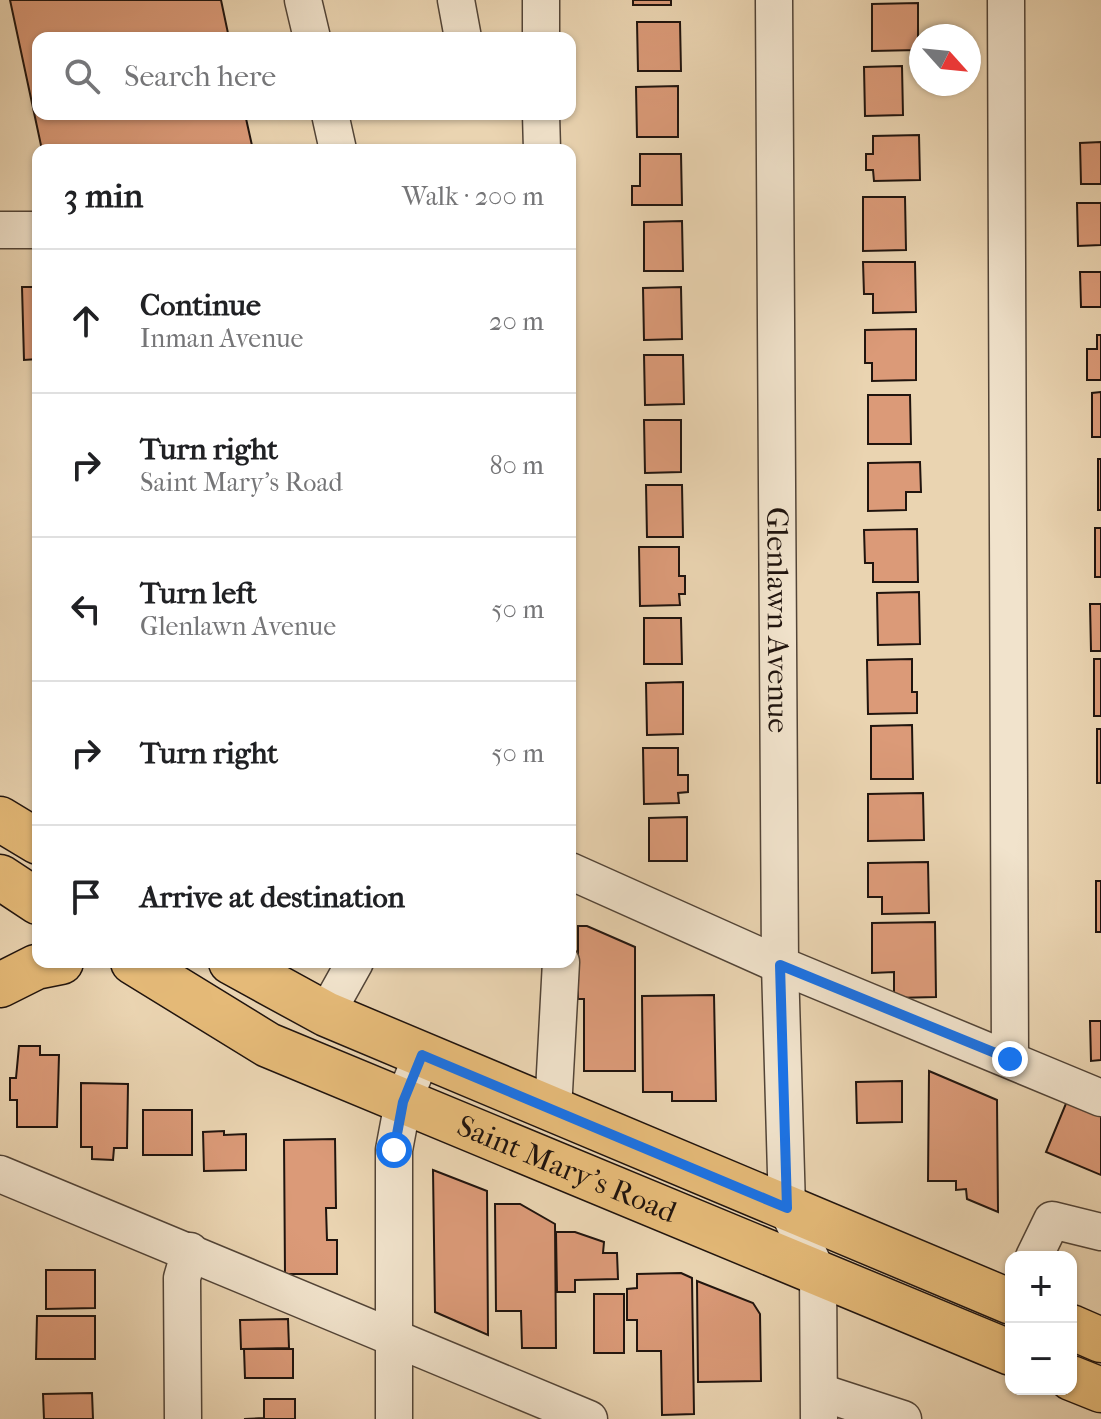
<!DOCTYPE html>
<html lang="en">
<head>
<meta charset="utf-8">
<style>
  :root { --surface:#fff; --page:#f2f2f2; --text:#202124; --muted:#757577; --line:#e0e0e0 }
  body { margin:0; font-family:"IM FELL French Canon",serif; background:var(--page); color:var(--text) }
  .controls { position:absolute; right:24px; bottom:24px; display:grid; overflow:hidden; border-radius:16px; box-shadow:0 2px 6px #0004 }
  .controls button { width:72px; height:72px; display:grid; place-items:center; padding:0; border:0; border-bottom:2px solid var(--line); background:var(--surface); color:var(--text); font:40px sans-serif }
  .compass { position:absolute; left:909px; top:24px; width:72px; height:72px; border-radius:50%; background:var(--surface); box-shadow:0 2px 6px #0004; rotate:117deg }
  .stop { position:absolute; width:24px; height:24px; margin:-18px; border:6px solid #1a73e8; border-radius:50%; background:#fff }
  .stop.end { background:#1a73e8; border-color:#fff; box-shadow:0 2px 8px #0008 }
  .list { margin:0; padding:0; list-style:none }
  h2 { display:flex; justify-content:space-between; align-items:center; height:104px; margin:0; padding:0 32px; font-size:34px }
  h2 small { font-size:26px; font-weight:400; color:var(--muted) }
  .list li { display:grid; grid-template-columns:52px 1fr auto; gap:24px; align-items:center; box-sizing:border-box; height:144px; padding:0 32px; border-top:2px solid var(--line) }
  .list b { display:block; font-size:30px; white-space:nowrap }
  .list p { margin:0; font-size:26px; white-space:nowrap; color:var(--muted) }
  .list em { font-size:26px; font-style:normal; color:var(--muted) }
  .icon { flex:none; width:44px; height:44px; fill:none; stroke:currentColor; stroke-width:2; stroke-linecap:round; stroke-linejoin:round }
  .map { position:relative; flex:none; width:1101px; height:1419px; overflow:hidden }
  .search { position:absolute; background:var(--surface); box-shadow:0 2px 6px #0004; left:32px; top:32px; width:544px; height:88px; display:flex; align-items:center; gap:20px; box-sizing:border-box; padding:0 28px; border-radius:16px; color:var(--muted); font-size:30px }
  .panel { position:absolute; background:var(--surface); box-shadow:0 2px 6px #0004; left:32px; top:144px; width:544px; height:824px; border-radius:16px }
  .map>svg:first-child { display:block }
  .building { fill:#db9a78; stroke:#20140e; stroke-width:2 }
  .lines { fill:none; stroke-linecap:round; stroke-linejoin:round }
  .minor-casing { stroke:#524437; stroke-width:39 }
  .major-casing { stroke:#20140e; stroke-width:47 }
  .minor { stroke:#f1e3cc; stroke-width:36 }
  .major { stroke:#e5ba78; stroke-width:44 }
  .route { stroke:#1a73e8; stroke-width:10 }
  .labels { text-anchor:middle; stroke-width:6; stroke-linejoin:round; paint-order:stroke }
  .street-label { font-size:30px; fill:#20140e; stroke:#f1e3cc }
</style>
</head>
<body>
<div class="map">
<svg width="1101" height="1419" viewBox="0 0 1101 1419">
  <rect width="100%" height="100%" fill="#ead4b1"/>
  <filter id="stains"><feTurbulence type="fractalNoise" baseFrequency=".0025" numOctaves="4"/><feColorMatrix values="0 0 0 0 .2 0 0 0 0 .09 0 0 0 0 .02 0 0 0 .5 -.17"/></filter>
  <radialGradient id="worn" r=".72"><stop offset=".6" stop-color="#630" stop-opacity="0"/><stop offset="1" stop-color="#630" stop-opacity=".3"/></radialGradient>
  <g class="building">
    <path d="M10 0H221L229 38H38V114H245L253 150H42Z"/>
    <rect x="633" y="0" width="38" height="5"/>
    <path d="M918 3V50L872 51V4Z"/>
    <path d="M637 22H680L681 71H638Z"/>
    <path d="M902 66 903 115 865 116 864 67Z"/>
    <path d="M678 86V137H637L636 87Z"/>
    <path d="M919 135 920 180 874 181 873 170H866V154H873V136Z"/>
    <path d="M1101 142V184H1081L1080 143Z"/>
    <path d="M640 154H681L682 205H632V186H640Z"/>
    <path d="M863 197H905L906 250 863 251Z"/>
    <path d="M1077 203H1101V245L1078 246Z"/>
    <path d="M682 221 683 271H644V222Z"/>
    <path d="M863 262H915L916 312 873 313V294H864Z"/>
    <path d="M1080 272H1101V307H1081Z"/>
    <path d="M22 287H38V359L24 360Z"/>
    <path d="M681 287 682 339 644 340 643 288Z"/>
    <path d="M916 329V380L872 381V363H865V330Z"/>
    <path d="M1097 335H1101V380H1087V349H1097Z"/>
    <path d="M644 355H683L684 404 645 405Z"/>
    <path d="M1101 392V437H1092V393Z"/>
    <path d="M868 395H910L911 444H868Z"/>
    <path d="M644 420H681V472L645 473Z"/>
    <rect x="1098" y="459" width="3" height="51"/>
    <path d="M920 462 921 492H906V510L868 511V463Z"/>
    <path d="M646 485H682L683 537H647Z"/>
    <rect x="1095" y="528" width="6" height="49"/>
    <path d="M917 529 918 582H873V563H865L864 530Z"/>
    <path d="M639 547H679V576H685V594H679L680 605 640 606Z"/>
    <path d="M919 592 920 644 878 645 877 593Z"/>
    <path d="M1090 604H1101V651H1091Z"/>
    <path d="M644 618H681L682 664H644Z"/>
    <path d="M912 659V692H917V713L868 714 867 660Z"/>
    <rect x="1094" y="659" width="7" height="57"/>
    <path d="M683 682V734L647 735 646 683Z"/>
    <path d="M912 725 913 779H871V726Z"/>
    <rect x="1097" y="729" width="4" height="54"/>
    <path d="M643 748H678V775H688V792L678 793 679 803 644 804Z"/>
    <path d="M923 793 924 840 868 841V794Z"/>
    <path d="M687 817V861H649V818Z"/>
    <path d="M928 862 929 913 882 914V897H868V863Z"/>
    <rect x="1096" y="881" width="5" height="51"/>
    <path d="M935 922 936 997 894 998V972L872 973V923Z"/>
    <path d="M578 926H587L635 947V1071H584V999H578Z"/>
    <path d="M714 995 716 1101H672V1092H643L642 996Z"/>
    <path d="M1090 1021H1101V1060L1091 1061Z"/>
    <path d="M19 1046H40V1055H59L57 1127H17V1100H10V1078H16Z"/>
    <path d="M929 1071 997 1100 998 1212 967 1199 966 1189 956 1190V1181H928Z"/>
    <path d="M902 1081V1122L857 1123 856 1082Z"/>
    <path d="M81 1083 128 1084 127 1148H114L113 1160 92 1159V1147H81Z"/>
    <path d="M1067 1101 1101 1115V1175L1046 1152Z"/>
    <rect x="143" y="1110" width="49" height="45"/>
    <path d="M224 1131V1135L246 1134V1170L204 1171 203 1132Z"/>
    <path d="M335 1139 336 1208H326L327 1240H337V1274H285L284 1140Z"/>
    <path d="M433 1170 487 1191 488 1335 435 1312Z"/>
    <path d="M495 1204H520L555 1224 556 1348H522L521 1311H496Z"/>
    <path d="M556 1232H575L604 1242 603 1253H617L618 1279 575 1280V1292H557Z"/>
    <path d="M46 1270H95V1308L46 1309Z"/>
    <path d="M681 1273 692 1278 694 1414 662 1415 661 1351H637V1320H627V1289L637 1288V1274Z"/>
    <path d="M697 1281 753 1303 760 1314 761 1381 698 1382Z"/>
    <rect x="594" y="1294" width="30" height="59"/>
    <path d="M37 1316H95V1359H36Z"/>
    <path d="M288 1319 289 1348 241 1349 240 1320Z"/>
    <path d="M244 1349H293V1378H245Z"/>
    <path d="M92 1393 93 1419H44L43 1394Z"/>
    <path d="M264 1399H295V1419H244L264 1418Z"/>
  </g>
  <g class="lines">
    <g class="minor-casing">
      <g id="minor">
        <path d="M303 0 312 38"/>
        <path d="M456 0 463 38"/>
        <path d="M541 0V38"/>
        <path id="s1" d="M774 0 780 965 787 1208 818 1274 819 1419"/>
        <path d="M1006 0 1010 1059"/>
        <path d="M330 114 338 150"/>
        <path d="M541 114 542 150"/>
        <path d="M0 230H38"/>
        <path d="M570 871 780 965 1101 1098"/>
        <path d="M326 1014 355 962"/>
        <path d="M553 1110 561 962"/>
        <path d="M0 1174 589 1419"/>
        <path d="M1034 1257 1052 1220 1101 1232"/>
        <path d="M820 1392 903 1419"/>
        <path d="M183 1419 182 1278 190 1251"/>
        <path d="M394 1419V1150L403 1102 422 1055"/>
      </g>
    </g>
    <g class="major-casing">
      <g id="major">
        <path d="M0 819 38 842"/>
        <path d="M0 877 38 902"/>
        <path id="s2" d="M133 962 268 1045 1011 1353"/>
        <path d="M231 962 326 1014 1011 1302"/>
        <path d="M0 985 36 967 61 962"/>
        <path d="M1071 1327 1101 1340"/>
        <path d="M1071 1378 1101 1390"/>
      </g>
    </g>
    <use href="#minor" class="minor"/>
    <use href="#major" class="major"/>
  </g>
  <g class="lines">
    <path class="route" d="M394 1150 403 1102 422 1055 787 1208 780 965 1010 1059"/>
  </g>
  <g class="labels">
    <g class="street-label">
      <text dy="10" stroke="none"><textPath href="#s1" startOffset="620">Glenlawn Avenue</textPath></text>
      <text dy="10" stroke="none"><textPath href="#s2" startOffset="482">Saint Mary’s Road</textPath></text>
    </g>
  </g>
  <rect width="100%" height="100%" filter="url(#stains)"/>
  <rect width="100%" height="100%" fill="url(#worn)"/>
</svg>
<div class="controls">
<button>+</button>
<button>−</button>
</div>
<svg class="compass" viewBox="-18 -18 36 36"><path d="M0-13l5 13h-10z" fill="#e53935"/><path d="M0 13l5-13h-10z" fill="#757577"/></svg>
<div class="stop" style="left:394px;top:1150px"></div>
<div class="stop end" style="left:1010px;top:1059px"></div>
<div class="search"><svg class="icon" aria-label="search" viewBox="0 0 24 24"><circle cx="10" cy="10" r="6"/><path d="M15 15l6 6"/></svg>Search here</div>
<section class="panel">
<h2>3 min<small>Walk · 200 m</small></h2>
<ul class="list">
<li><svg class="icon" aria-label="ahead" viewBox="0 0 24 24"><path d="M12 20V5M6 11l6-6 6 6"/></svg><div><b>Continue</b><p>Inman Avenue</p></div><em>20 m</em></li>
<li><svg class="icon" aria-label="right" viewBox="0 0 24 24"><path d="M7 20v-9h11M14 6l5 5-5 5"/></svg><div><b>Turn right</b><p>Saint Mary’s Road</p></div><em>80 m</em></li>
<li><svg class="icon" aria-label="left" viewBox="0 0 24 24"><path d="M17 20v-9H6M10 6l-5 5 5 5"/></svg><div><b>Turn left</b><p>Glenlawn Avenue</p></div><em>50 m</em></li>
<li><svg class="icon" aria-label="right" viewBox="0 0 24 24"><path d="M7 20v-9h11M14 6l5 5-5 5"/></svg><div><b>Turn right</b></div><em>50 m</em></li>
<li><svg class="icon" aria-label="arrive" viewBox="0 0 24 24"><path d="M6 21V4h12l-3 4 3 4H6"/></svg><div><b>Arrive at destination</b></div></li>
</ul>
</section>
</div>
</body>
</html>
